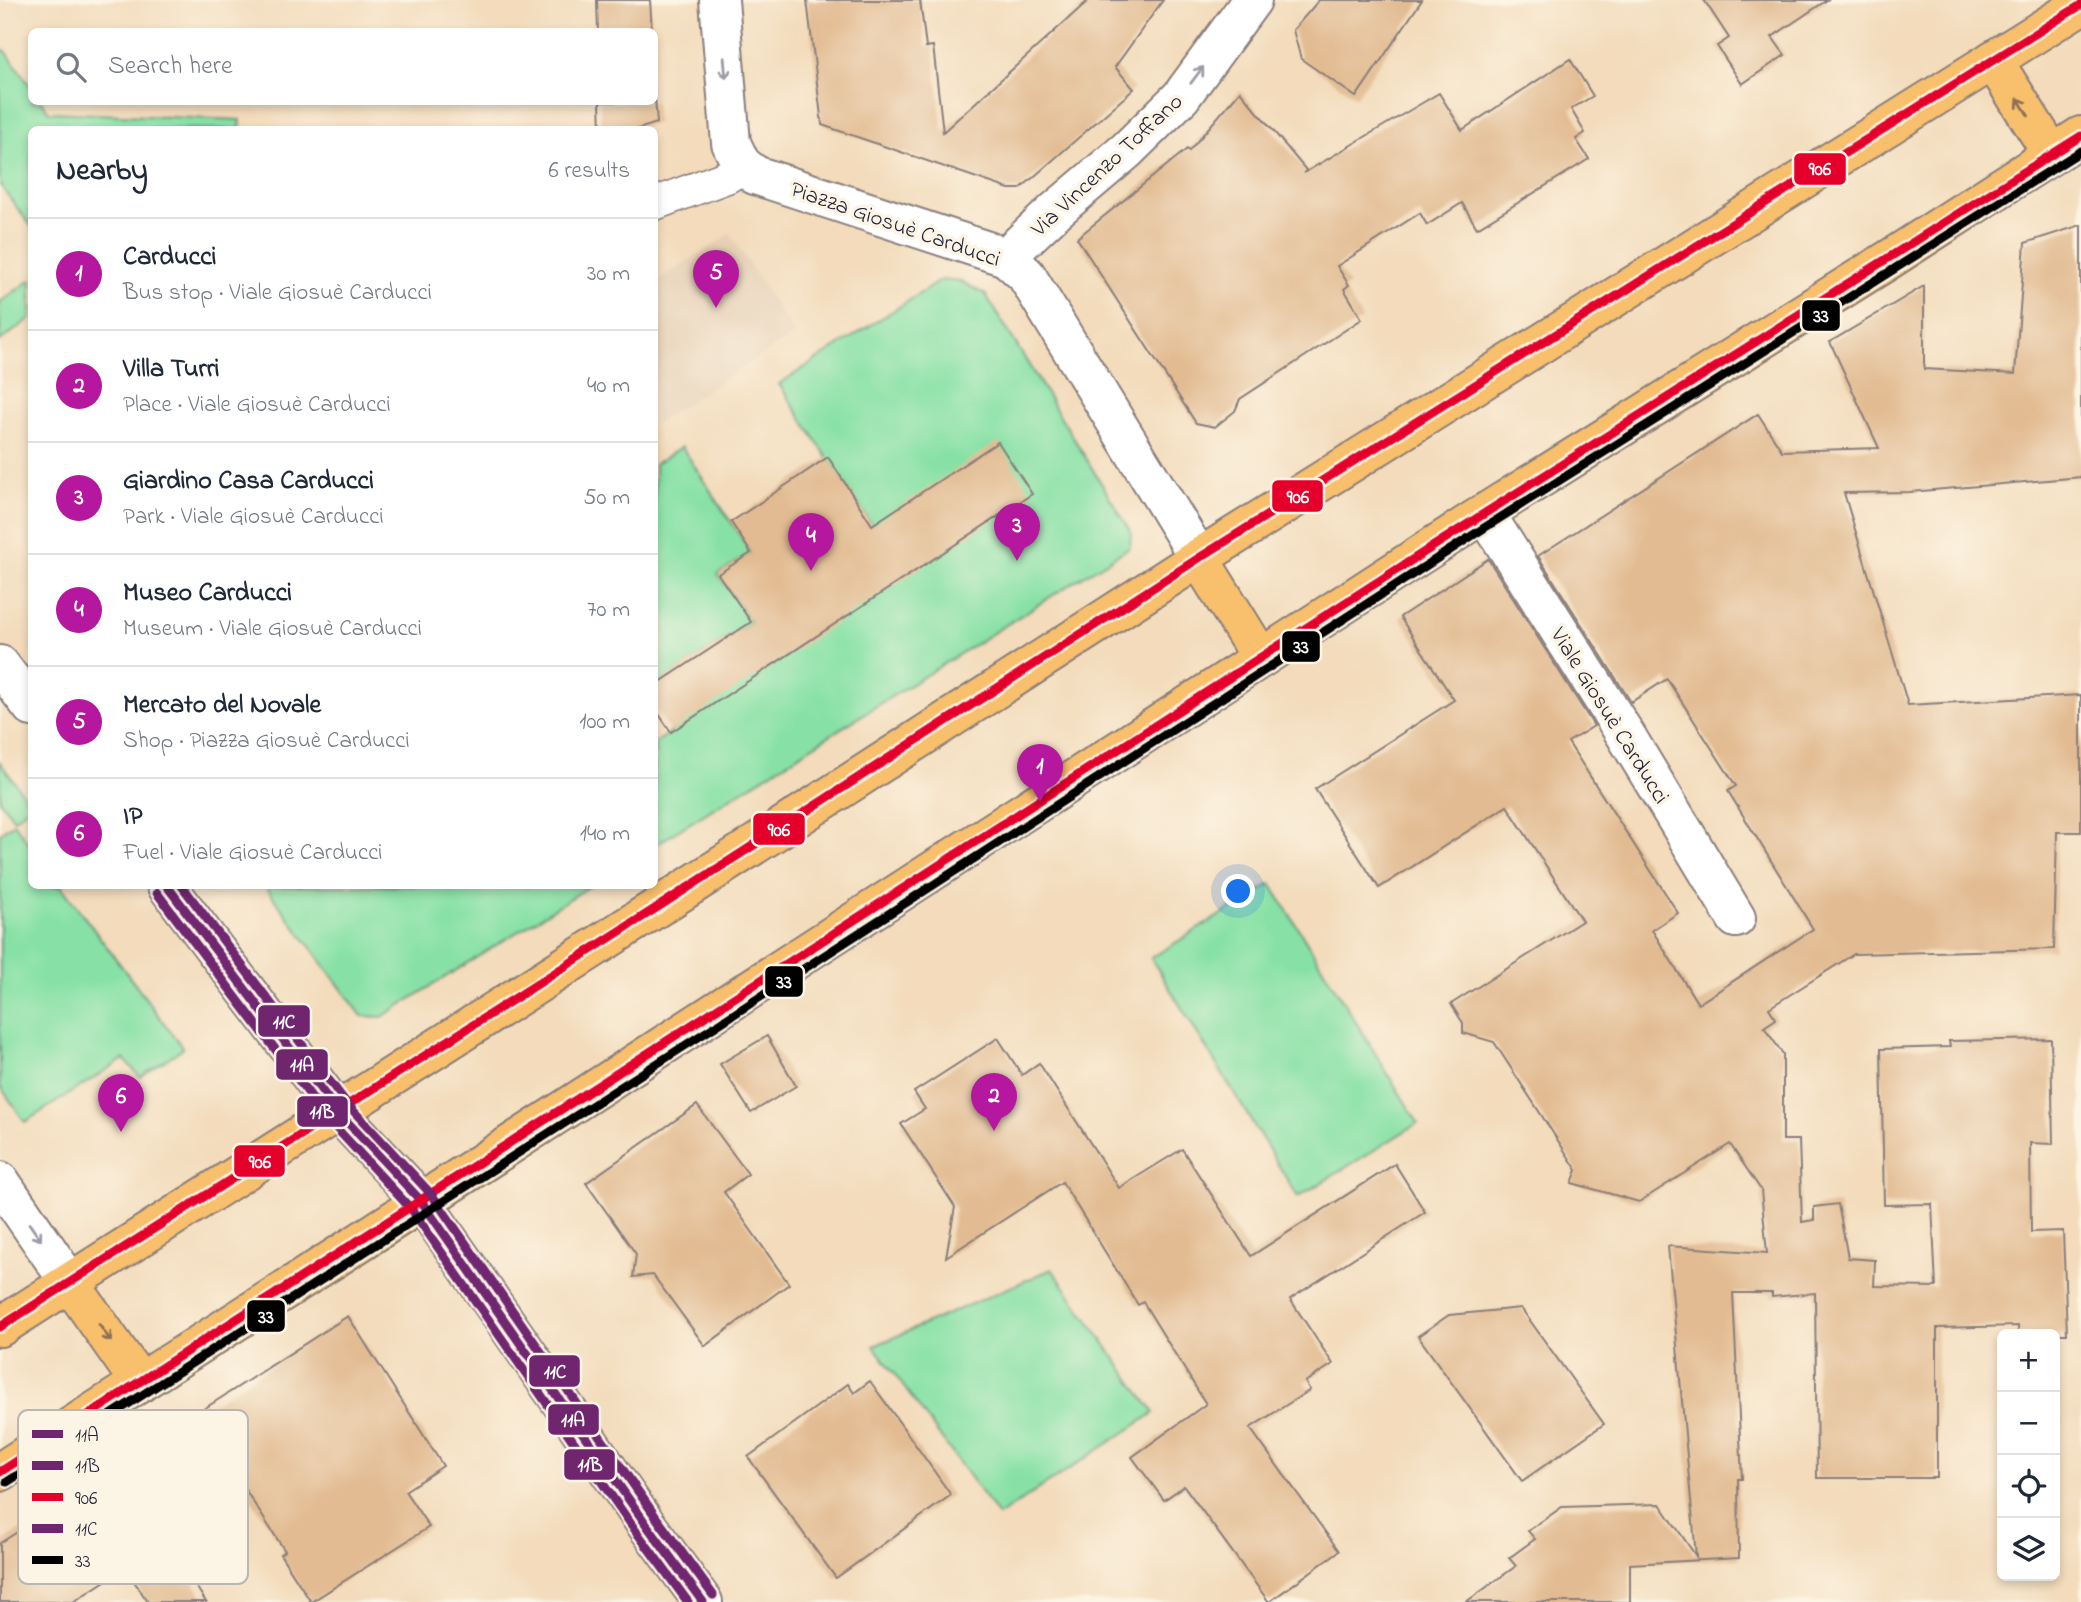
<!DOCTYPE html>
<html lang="en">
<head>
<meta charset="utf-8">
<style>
  :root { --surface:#fff; --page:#f6f6f7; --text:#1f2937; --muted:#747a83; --line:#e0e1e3; --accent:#b5179e }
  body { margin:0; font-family:"Indie Flower",sans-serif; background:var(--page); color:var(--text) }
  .controls { position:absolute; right:21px; bottom:21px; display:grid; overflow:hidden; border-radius:10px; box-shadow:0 4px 10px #0003 }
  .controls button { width:63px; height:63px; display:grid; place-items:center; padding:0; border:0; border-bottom:2px solid var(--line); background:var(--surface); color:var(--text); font:35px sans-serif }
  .you { position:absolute; left:1239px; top:892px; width:24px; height:24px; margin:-18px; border:5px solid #fff; border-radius:50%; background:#1a73e8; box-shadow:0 0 0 10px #1a73e833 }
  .badge { display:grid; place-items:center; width:46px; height:46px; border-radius:50%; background:var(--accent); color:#fff; font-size:23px; font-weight:700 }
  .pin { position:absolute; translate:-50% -58px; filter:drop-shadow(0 2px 4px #0008) }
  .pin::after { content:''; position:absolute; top:37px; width:24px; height:21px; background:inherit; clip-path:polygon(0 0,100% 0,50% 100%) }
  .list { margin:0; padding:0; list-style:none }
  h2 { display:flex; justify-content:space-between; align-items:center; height:91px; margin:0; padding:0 28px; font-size:30px }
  h2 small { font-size:23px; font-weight:400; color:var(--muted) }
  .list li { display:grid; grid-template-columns:46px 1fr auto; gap:21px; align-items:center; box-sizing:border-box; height:112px; padding:0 28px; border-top:2px solid var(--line) }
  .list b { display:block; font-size:26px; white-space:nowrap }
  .list p { margin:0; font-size:23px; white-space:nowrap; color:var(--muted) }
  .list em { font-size:23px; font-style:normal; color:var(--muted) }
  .icon { flex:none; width:38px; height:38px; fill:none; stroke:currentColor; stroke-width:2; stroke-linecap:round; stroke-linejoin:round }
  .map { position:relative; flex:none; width:2081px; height:1602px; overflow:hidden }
  .search { position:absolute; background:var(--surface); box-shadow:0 4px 10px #0003; left:28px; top:28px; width:630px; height:77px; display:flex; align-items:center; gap:18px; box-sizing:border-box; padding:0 24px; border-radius:10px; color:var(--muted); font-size:26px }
  .panel { position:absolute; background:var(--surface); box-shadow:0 4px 10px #0003; left:28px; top:126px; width:630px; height:763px; border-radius:10px }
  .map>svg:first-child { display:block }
  .built { fill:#e6d0b6 }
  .green { fill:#87e1a6; stroke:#548270; stroke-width:2 }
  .building { fill:#e2bb92 }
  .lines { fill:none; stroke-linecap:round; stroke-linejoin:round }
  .pedestrian-casing { stroke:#8a7e7b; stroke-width:35 }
  .minor-casing { stroke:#8a7e7b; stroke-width:42 }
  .tertiary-casing { stroke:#8a7e7b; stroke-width:42 }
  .primary-casing { stroke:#8a7e7b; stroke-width:42 }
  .pedestrian { stroke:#fff; stroke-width:32 }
  .minor { stroke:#fff; stroke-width:38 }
  .tertiary { stroke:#fff; stroke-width:38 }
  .primary { stroke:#f8bf6c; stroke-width:38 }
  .bus-1-casing { stroke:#fcf5e5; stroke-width:14 }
  .bus-2-casing { stroke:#fcf5e5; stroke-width:14 }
  .bus-3-casing { stroke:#fcf5e5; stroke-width:14 }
  .bus-4-casing { stroke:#fcf5e5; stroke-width:14 }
  .bus-5-casing { stroke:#fcf5e5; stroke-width:14 }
  .bus-1 { stroke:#70266f; stroke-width:9 }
  .bus-2 { stroke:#70266f; stroke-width:9 }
  .bus-3 { stroke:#e4002b; stroke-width:9 }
  .bus-4 { stroke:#70266f; stroke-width:9 }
  .bus-5 { stroke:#000; stroke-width:9 }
  .oneway { stroke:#9c9ca7 }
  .oneway2 { stroke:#8d7054 }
  .labels { text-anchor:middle; stroke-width:7; stroke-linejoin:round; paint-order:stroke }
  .street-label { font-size:23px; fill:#22223b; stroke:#fcf5e5 }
  .key { fill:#fcf5e5; stroke:#bbb6b2; stroke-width:2 }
  .key-label { font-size:19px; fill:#22223b }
  .line-badge { stroke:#fcf5e5; stroke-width:2.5 }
  .badge-label { font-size:19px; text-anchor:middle; font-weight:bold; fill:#fff }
</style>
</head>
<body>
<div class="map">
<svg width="2081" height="1602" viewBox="0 0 2081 1602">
  <rect width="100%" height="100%" fill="#fcf5e5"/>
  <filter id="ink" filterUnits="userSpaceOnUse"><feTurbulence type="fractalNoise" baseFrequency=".0143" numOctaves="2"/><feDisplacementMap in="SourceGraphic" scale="14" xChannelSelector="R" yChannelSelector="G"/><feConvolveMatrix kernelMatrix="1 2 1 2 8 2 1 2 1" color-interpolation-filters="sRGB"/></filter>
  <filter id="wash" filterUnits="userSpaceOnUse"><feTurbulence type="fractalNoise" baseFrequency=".00686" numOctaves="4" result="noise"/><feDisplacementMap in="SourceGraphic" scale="28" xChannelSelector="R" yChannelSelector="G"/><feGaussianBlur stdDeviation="1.57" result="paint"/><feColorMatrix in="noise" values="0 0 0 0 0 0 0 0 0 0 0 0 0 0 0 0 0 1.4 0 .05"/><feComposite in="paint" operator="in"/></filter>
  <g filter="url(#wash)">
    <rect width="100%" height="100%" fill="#f3dbbb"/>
    <path class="built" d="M730 234 794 334 655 424V282Z"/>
    <g class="green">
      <path d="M5 50 31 87 32 102H42L49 112 241 120 240 129 32 130 31 226 0 185V52Z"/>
      <path d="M31 280V318L0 341V302Z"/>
      <path d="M941 280 962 282 986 295 1131 532 1130 547 655 845V743L671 732 872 525 779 384Z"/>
      <path d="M682 447 751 553 718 574 751 622 655 686V464Z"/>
      <path d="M0 762 31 805 14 819 0 801Z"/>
      <path d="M14 823 31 847 32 886H61L183 1048 140 1077 124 1059 25 1122 0 1086V833Z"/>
      <path d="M1271 884 1418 1123 1298 1197 1151 958Z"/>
      <path d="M265 886H590L382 1017 362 1016Z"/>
      <path d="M1052 1269 1154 1413 998 1516 874 1346Z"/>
    </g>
    <g id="blocks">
      <g class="building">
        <path d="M597 0H650L652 32H598Z"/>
        <path d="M807 0H920L926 47 933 46 943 132 1089 0H1163L1115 67 1134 89 1020 189H1009L822 125Z"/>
        <path d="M1319 0H1422L1356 97 1301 59 1293 30Z"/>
        <path d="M1704 0H1827L1772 37 1785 55 1742 84 1717 46 1729 38Z"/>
        <path d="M1570 59 1593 96 1571 109 1585 133 1576 139 1589 159 1477 228 1462 203 1427 225 1420 213 1337 266 1349 285 1344 289 1362 319 1240 399 1235 411 1215 427 1196 423 1077 238 1187 149 1189 151 1240 91 1306 170 1304 173 1439 93 1462 130Z"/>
        <path d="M654 85 657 123 635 130H601L600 102H654Z"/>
        <path d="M2081 225V477L1910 492 1844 493 1908 705 2081 695V832H2057L2054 949 1854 954 1769 1008 1776 1019 1764 1027 1783 1054V1140H1799L1802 1222 1814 1220V1207L1838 1204 1848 1258 1875 1260 1874 1286 1936 1287 1932 1204 1884 1205 1881 1049 1950 1047 1949 1041 2051 1039 2053 1144 2030 1143 2031 1232 2063 1231 2067 1334H2018V1326L1937 1328V1478H1817L1815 1293 1772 1297V1293H1733L1742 1479H1738L1739 1558 1630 1564V1602H1466L1516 1566 1509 1558 1535 1539 1528 1531 1562 1507 1660 1504 1696 1556 1668 1246 1767 1253 1761 1190 1730 1144 1639 1202 1572 1183 1577 1170 1494 1042 1463 1033V1023L1451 1004 1582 921 1507 806 1379 888 1315 789 1454 700 1400 617 1488 559 1594 726 1568 742 1678 913 1652 930 1698 1004 1813 929 1728 791 1736 786 1667 679 1631 702 1538 556 1758 414 1782 451 1879 448 1830 342 1924 286V369L2015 374 2025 243Z"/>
        <path d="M998 442 1032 494 671 732 654 707V686L751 622 718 574 751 553 731 522 828 457 872 525Z"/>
        <path d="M767 1036 796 1086 751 1113 720 1064Z"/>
        <path d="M998 1038 1022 1075 1039 1063 1119 1188 1182 1149 1251 1256 1395 1164 1425 1212 1290 1299 1333 1364 1305 1382 1310 1390 1250 1428 1339 1551 1269 1602 1184 1486 1164 1500 1132 1457 1206 1404 1143 1302 1138 1305 1062 1182 946 1257 955 1207 901 1124 925 1109 914 1092Z"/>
        <path d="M697 1105 748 1174 724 1192 789 1284 705 1346 653 1275 633 1277 636 1254 586 1183Z"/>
        <path d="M1521 1308 1604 1424 1522 1481 1418 1336 1449 1315Z"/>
        <path d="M348 1316 443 1466 405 1491 429 1527 311 1602 280 1554 285 1551 196 1414Z"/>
        <path d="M870 1381 951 1495 836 1578 748 1457 848 1384 854 1393Z"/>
        <path d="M120 1467 206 1602H148L125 1568 73 1602H0V1543Z"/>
      </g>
    </g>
  </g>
  <g filter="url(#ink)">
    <use href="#blocks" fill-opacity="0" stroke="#8a7e7b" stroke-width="2"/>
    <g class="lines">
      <g class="pedestrian-casing">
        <path id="pedestrian" d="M654 204 729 176 741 164"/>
      </g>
      <g class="minor-casing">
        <g id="minor">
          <path d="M719 0 731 143 741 164 755 175 1006 257 1026 275 1199 558"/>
          <path d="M1006 257 1054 212 1127 150 1181 97 1252 0"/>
          <path d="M1485 513 1625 734 1736 918"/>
          <path d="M0 1181 70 1283"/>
        </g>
      </g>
      <g class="tertiary-casing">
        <g id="tertiary">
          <path d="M0 665 32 707"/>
          <path d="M167 886 338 1112 422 1202 648 1527 703 1602"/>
        </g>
      </g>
      <g class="primary-casing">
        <g id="primary">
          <path d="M1993 60 2052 154"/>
          <path d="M1199 558 1261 658"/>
          <path d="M70 1283 140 1383"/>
          <path d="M0 1327 661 905 1199 558 2081 5"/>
          <path d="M0 1472 360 1242 1485 513 1890 259 2081 136"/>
        </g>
      </g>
      <use href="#pedestrian" class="pedestrian"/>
      <use href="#minor" class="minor"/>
      <use href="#tertiary" class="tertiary"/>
      <use href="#primary" class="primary"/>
      <g class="bus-1-casing">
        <path id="bus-1" d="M167 886 338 1112 422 1202 648 1527 703 1602"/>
      </g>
      <g class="bus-2-casing">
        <path id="bus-2" d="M157 893 328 1119 412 1210 638 1534 688 1602"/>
      </g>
      <g class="bus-3-casing">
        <g id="bus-3">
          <path d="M0 1327 661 905 1199 558 2081 5"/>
          <path d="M0 1472C496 1155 987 832 1482 515 1681 387 1882 264 2081 136"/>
        </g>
      </g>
      <g class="bus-4-casing">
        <path id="bus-4" d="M182 886 347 1104 432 1195 658 1520 713 1595"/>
      </g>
      <g class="bus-5-casing">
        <path id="bus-5" d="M7 1482C501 1167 992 846 1484 528 1682 401 1883 278 2081 151"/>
      </g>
      <use href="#bus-1" class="bus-1"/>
      <use href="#bus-2" class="bus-2"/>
      <use href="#bus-3" class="bus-3"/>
      <use href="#bus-4" class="bus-4"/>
      <use href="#bus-5" class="bus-5"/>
    </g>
    <defs><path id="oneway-shaft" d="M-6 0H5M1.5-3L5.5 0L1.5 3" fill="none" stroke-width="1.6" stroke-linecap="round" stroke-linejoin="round" transform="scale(1.75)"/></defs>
    <g class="oneway">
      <use href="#oneway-shaft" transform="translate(725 68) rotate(85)"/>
      <use href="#oneway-shaft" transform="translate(1197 75) rotate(-53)"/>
      <use href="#oneway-shaft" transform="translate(35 1232) rotate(55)"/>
    </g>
    <g class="oneway2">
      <use href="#oneway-shaft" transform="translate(2023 107) rotate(-122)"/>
      <use href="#oneway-shaft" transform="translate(105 1333) rotate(55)"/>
    </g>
  </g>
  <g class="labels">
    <g class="street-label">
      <text transform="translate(1106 164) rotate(-43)" y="8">Via Vincenzo Toffano</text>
      <text transform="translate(896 223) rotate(19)" y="8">Piazza Giosuè Carducci</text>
      <text transform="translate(1611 715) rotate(58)" y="8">Viale Giosuè Carducci</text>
    </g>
  </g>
  <rect x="18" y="1410" width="230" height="174" rx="10" class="key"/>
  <rect x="32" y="1430" width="31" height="8" fill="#70266f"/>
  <rect x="32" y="1461" width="31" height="9" fill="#70266f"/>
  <rect x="32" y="1493" width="31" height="8" fill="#e4002b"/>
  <rect x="32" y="1524" width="31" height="9" fill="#70266f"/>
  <rect x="32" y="1556" width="31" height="8" fill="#000"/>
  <g class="key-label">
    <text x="75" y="1441">11A</text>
    <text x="75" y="1472">11B</text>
    <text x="75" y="1504">906</text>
    <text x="75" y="1535">11C</text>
    <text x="75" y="1567">33</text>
  </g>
  <g class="line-badge">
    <rect x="1793" y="152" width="54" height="34" rx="7" fill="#e4002b"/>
    <rect x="1801" y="299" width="40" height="33" rx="7" fill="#000"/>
    <rect x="1271" y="479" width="53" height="34" rx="7" fill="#e4002b"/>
    <rect x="1281" y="630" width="40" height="33" rx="7" fill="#000"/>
    <rect x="752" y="812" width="54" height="34" rx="7" fill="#e4002b"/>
    <rect x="764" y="965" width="40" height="33" rx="7" fill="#000"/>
    <rect x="257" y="1004" width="54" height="34" rx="7" fill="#70266f"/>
    <rect x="275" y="1048" width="54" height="33" rx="7" fill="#70266f"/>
    <rect x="296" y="1095" width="53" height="33" rx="7" fill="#70266f"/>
    <rect x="233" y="1144" width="53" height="34" rx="7" fill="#e4002b"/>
    <rect x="246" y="1299" width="40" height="34" rx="7" fill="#000"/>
    <rect x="528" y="1354" width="53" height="34" rx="7" fill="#70266f"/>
    <rect x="547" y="1403" width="53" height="33" rx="7" fill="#70266f"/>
    <rect x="563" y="1448" width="53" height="33" rx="7" fill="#70266f"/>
  </g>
  <g class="badge-label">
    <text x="1820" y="175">906</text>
    <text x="1821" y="322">33</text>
    <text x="1298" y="503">906</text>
    <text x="1301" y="653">33</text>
    <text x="779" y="836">906</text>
    <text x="784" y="988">33</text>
    <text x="284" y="1028">11C</text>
    <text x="302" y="1071">11A</text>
    <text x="322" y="1118">11B</text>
    <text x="260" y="1168">906</text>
    <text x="266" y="1323">33</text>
    <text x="555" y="1378">11C</text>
    <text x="573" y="1426">11A</text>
    <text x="590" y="1471">11B</text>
  </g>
</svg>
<div class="controls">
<button>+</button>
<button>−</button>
<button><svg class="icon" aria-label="locate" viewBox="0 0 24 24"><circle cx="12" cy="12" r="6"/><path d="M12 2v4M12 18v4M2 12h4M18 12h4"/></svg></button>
<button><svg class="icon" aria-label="layers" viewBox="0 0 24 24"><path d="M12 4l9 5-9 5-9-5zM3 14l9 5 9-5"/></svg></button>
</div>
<div class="you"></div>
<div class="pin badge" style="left:1040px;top:802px">1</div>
<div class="pin badge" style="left:994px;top:1131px">2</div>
<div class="pin badge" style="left:1017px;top:561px">3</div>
<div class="pin badge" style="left:811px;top:571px">4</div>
<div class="pin badge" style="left:716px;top:308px">5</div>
<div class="pin badge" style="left:121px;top:1132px">6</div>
<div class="search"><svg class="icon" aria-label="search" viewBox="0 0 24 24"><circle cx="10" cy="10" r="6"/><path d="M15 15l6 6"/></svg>Search here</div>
<section class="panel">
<h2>Nearby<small>6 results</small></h2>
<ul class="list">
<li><span class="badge">1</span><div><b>Carducci</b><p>Bus stop · Viale Giosuè Carducci</p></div><em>30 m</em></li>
<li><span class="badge">2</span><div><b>Villa Turri</b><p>Place · Viale Giosuè Carducci</p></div><em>40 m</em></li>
<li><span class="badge">3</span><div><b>Giardino Casa Carducci</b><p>Park · Viale Giosuè Carducci</p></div><em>50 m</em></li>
<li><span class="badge">4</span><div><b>Museo Carducci</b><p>Museum · Viale Giosuè Carducci</p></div><em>70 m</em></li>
<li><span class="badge">5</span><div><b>Mercato del Novale</b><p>Shop · Piazza Giosuè Carducci</p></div><em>100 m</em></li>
<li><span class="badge">6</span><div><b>IP</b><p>Fuel · Viale Giosuè Carducci</p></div><em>140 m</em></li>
</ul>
</section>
</div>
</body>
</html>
